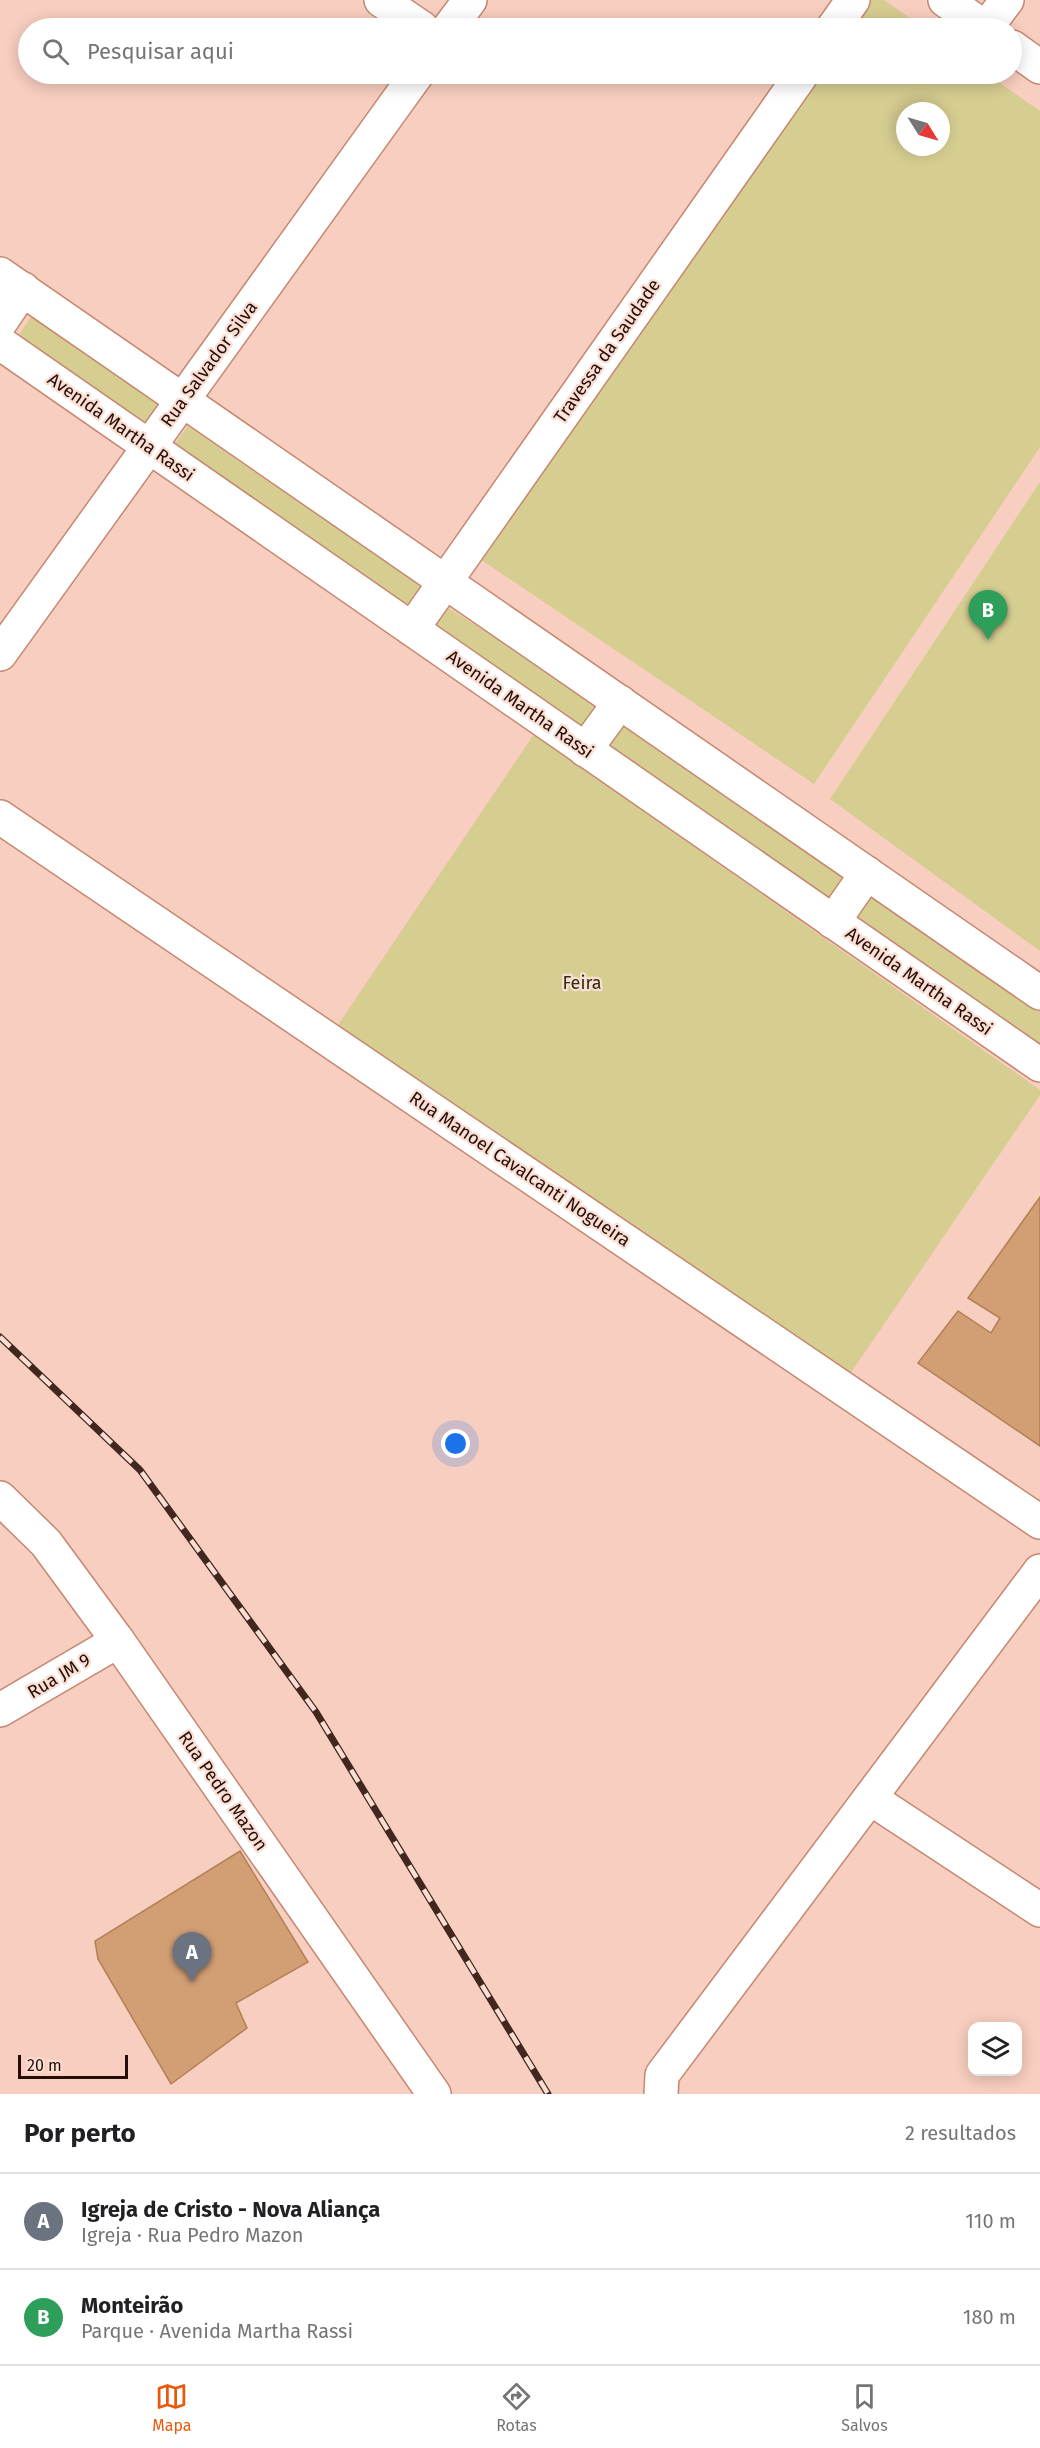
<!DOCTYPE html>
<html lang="pt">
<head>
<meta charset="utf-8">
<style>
  :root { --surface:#fff; --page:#f2f2f2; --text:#202124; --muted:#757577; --line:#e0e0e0; --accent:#ea580c }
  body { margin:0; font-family:"Fira Sans",sans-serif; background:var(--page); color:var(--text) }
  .controls { position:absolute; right:18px; bottom:18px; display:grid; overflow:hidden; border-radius:12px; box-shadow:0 3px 15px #0003 }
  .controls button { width:54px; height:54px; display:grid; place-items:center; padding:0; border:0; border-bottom:2px solid var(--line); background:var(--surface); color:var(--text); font:30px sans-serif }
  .compass { position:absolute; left:896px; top:102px; width:54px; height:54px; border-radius:50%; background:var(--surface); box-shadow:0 3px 15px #0003; rotate:127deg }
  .scale { position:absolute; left:18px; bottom:15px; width:110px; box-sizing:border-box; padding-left:6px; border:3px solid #250e06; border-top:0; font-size:16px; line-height:21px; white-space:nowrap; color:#250e06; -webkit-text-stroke:4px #faded4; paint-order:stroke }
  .you { position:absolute; left:456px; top:1444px; width:21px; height:21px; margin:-15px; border:4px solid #fff; border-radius:50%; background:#1a73e8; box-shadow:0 0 0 9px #1a73e833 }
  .badge { display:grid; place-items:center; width:39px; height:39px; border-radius:50%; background:var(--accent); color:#fff; font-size:20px; font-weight:700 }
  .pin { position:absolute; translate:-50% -50px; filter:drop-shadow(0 2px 3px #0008) }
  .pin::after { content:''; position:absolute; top:32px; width:21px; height:18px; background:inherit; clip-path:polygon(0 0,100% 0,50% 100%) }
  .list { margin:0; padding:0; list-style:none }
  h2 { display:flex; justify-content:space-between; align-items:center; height:78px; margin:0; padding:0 24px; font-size:26px }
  h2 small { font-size:20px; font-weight:400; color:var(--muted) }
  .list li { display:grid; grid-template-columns:39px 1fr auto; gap:18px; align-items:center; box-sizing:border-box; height:96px; padding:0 24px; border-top:2px solid var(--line) }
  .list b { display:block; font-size:22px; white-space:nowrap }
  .list p { margin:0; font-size:20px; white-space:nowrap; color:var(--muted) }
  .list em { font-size:20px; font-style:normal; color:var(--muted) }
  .icon { flex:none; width:33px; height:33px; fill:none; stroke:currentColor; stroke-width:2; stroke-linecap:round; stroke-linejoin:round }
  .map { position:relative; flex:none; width:1040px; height:2094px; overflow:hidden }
  .search { position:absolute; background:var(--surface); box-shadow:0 3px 15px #0003; left:18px; right:18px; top:18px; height:66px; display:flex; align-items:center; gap:15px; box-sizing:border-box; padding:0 21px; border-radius:33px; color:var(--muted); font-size:22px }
  .sheet { height:270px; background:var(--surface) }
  nav { display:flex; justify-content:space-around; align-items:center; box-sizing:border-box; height:84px; border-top:2px solid var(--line); background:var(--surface); font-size:16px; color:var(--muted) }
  nav a { display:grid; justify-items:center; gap:3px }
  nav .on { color:var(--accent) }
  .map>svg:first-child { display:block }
  .green { fill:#d6cd91; fill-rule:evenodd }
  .building { fill:#d29f74; stroke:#b18055; stroke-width:1.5 }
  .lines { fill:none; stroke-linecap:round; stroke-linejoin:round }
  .street-casing { stroke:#c68770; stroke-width:36 }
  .secondary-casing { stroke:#c68770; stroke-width:36 }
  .street { stroke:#fff; stroke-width:33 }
  .secondary { stroke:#fff; stroke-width:33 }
  .rail-casing { stroke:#41271e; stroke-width:7 }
  .rail { stroke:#faded4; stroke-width:4.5; stroke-dasharray:14; stroke-linecap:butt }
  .labels { text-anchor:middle; stroke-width:4.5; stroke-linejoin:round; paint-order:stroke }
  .street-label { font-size:18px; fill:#250e06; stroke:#faded4 }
  .park-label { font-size:18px; fill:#322d0c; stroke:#faded4 }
</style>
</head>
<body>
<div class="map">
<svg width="1040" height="2094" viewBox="0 0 1040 2094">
  <rect width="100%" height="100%" fill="#f7cebf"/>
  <g class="green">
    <path d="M871 0H884L924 28H851Z"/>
    <path d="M819 74H987L1040 111V447L814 784 480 559ZM905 111H941V147H905Z"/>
    <path d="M33 314 164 406 150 425 18 336Z"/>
    <path d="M188 426 427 590 410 609 174 445Z"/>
    <path d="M1040 482V951L830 799Z"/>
    <path d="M447 607 596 702 584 728 433 631Z"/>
    <path d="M620 718 850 873 828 898 598 747Z"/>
    <path d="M534 734 1040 1090V1095L848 1377 336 1028Z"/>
    <path d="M876 892 1040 1002V1057L851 926Z"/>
  </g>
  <g class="building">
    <path d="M1040 1197V1446L918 1363 958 1311 991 1333 1000 1318 968 1298Z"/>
    <path d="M240 1851 308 1962 236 2003 247 2028 171 2084 98 1959 95 1941Z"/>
  </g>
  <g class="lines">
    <g class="street-casing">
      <g id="street">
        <path d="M381 0 422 28"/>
        <path d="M945 0 986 28 1007 0"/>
        <path d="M449 28 470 0"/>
        <path d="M833 28 853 0"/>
        <path d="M1012 47 1040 67"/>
        <path d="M412 629 802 74"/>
        <path d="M0 654 417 74"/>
        <path d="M0 817 1040 1522"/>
        <path d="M0 1710 118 1641"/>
        <path d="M870 1798 1040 1910"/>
        <path d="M661 2094 662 2075 1040 1571"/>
      </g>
    </g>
    <g class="secondary-casing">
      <g id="secondary">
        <path d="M0 274 1040 993"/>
        <path d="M0 323 23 289"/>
        <path d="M0 343 1040 1065"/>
        <path d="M585 750 620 702"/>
        <path d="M833 922 867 873"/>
        <path d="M0 1498 46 1543 118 1641 434 2094"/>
      </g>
    </g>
    <use href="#street" class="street"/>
    <use href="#secondary" class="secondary"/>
    <g class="rail-casing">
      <path id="rail" d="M0 1337 140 1470 316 1712 548 2094"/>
    </g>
    <use href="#rail" class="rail"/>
  </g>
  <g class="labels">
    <g class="street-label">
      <text transform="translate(607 351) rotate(-55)" y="6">Travessa da Saudade</text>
      <text transform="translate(209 364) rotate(-54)" y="6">Rua Salvador Silva</text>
      <text transform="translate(121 427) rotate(35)" y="6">Avenida Martha Rassi</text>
      <text transform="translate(520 704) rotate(35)" y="6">Avenida Martha Rassi</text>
      <text transform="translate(919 981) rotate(35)" y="6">Avenida Martha Rassi</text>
      <text transform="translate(520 1169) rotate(34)" y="6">Rua Manoel Cavalcanti Nogueira</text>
      <text transform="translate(59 1676) rotate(-31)" y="6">Rua JM 9</text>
      <text transform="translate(223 1791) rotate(55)" y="6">Rua Pedro Mazon</text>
    </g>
    <g class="park-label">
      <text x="582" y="989">Feira</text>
    </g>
  </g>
</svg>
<div class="controls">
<button><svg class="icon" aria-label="layers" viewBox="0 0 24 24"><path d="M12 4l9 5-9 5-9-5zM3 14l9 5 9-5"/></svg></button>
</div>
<svg class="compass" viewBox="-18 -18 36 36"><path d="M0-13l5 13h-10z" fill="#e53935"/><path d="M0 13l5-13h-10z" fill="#757577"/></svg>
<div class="scale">20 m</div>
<div class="you"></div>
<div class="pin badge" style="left:192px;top:1982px;background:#6b7280">A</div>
<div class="pin badge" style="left:988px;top:640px;background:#2e9e5b">B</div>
<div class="search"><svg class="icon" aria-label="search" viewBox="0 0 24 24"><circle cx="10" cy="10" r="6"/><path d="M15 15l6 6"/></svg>Pesquisar aqui</div>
</div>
<section class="sheet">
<h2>Por perto<small>2 resultados</small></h2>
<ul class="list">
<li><span class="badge" style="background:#6b7280">A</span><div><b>Igreja de Cristo - Nova Aliança</b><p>Igreja · Rua Pedro Mazon</p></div><em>110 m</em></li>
<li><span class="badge" style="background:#2e9e5b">B</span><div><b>Monteirão</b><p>Parque · Avenida Martha Rassi</p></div><em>180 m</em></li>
</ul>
</section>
<nav>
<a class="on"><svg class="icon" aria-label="map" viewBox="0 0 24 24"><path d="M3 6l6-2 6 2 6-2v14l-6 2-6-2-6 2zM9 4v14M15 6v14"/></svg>Mapa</a>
<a><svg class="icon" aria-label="directions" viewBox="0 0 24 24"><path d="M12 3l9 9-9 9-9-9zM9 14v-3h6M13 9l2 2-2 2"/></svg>Rotas</a>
<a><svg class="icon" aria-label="saved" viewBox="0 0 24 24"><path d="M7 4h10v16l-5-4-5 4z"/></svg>Salvos</a>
</nav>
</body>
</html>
